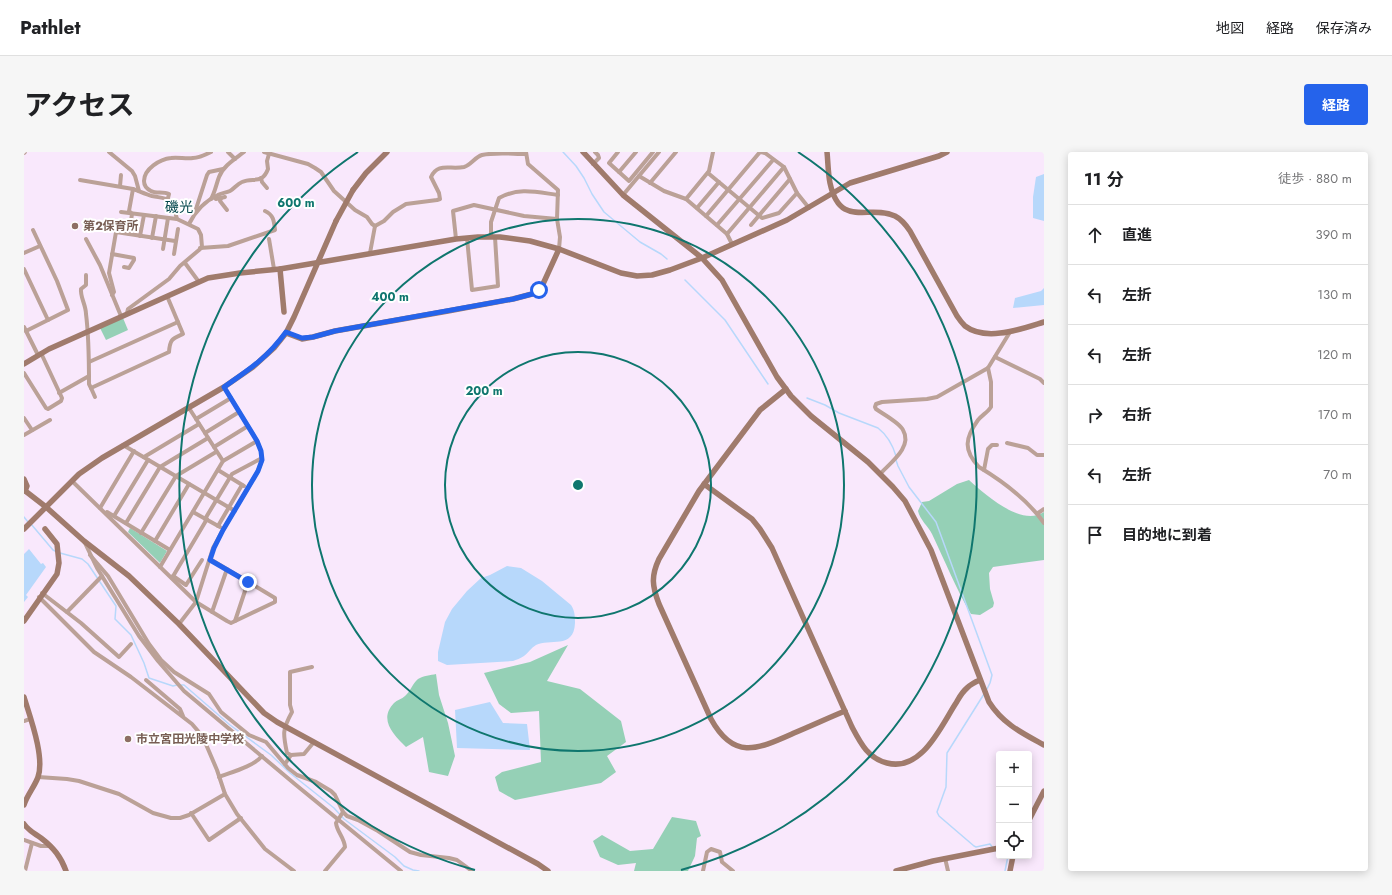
<!DOCTYPE html>
<html lang="ja">
<head>
<meta charset="utf-8">
<style>
  :root { --surface:#fff; --page:#f6f6f6; --text:#202124; --muted:#757577; --line:#e0e0e0; --accent:#2563eb }
  body { margin:0; font-family:Jost,"Noto Sans JP",sans-serif; background:var(--page); color:var(--text) }
  .controls { position:absolute; right:12px; bottom:12px; display:grid; overflow:hidden; border-radius:4px; box-shadow:0 2px 10px #0003 }
  .controls button { width:36px; height:36px; display:grid; place-items:center; padding:0; border:0; border-bottom:1px solid var(--line); background:var(--surface); color:var(--text); font:20px sans-serif }
  .stop { position:absolute; width:12px; height:12px; margin:-9px; border:3px solid #2563eb; border-radius:50%; background:#fff }
  .stop.end { background:#2563eb; border-color:#fff; box-shadow:0 1px 4px #0008 }
  .list { margin:0; padding:0; list-style:none }
  h2 { display:flex; justify-content:space-between; align-items:center; height:52px; margin:0; padding:0 16px; font-size:17px }
  h2 small { font-size:13px; font-weight:400; color:var(--muted) }
  .list li { display:grid; grid-template-columns:26px 1fr auto; gap:12px; align-items:center; box-sizing:border-box; height:60px; padding:0 16px; border-top:1px solid var(--line) }
  .list b { display:block; font-size:15px; white-space:nowrap }
  .list em { font-size:13px; font-style:normal; color:var(--muted) }
  .icon { flex:none; width:22px; height:22px; fill:none; stroke:currentColor; stroke-width:2; stroke-linecap:round; stroke-linejoin:round }
  .map { position:relative; flex:none; width:1020px; height:719px; overflow:hidden; border-radius:4px }
  header { display:flex; align-items:center; gap:24px; box-sizing:border-box; height:56px; padding:0 20px; background:var(--surface); border-bottom:1px solid var(--line) }
  header strong { font-size:19px }
  nav { display:flex; gap:22px; margin-inline-start:auto; font-size:14px }
  .intro { display:flex; align-items:center; justify-content:space-between; box-sizing:border-box; height:96px; padding:0 24px }
  h1 { margin:0; font-size:28px }
  .button { padding:10px 18px; border-radius:4px; background:var(--accent); color:#fff; font-size:14px; font-weight:700 }
  main { display:flex; gap:24px; padding:0 24px }
  aside { flex:1; background:var(--surface); border-radius:4px; box-shadow:0 2px 10px #0003 }
  .map>svg:first-child { display:block }
  .green { fill:#95d0b6 }
  .water { fill:#b7d8fb }
  .lines { fill:none; stroke-linecap:round; stroke-linejoin:round }
  .stream { stroke:#b7d8fb; stroke-width:1.5 }
  .street { stroke:#bba197; stroke-width:4 }
  .secondary { stroke:#a07b6c; stroke-width:5.5 }
  .secondary-bridge { stroke:#a07b6c; stroke-width:5.5 }
  .route { stroke:#2563eb; stroke-width:5 }
  .ring { fill:none; stroke:#0f766e; stroke-width:2 }
  .education-dot { fill:#8d6e63; stroke:#fff; stroke-width:1.5 }
  .labels { text-anchor:middle; stroke-width:4; stroke-linejoin:round; paint-order:stroke }
  .education-label { font-size:12px; font-weight:bold; fill:#785e54; stroke:#fff; text-anchor:start }
  .quarter-label { font-size:14px; fill:#03464b; stroke:#fff }
  .centre { fill:#0f766e; stroke:#fff; stroke-width:2 }
  .ring-label { font-size:12px; text-anchor:middle; font-weight:bold; fill:#0f766e; stroke:#fff; stroke-width:4; stroke-linejoin:round; paint-order:stroke }
</style>
</head>
<body>
<header>
<strong>Pathlet</strong>
<nav><a>地図</a><a>経路</a><a>保存済み</a></nav>
</header>
<div class="intro"><h1>アクセス</h1><a class="button">経路</a></div>
<main>
<div class="map">
<svg width="1020" height="719" viewBox="0 0 1020 719">
  <rect width="100%" height="100%" fill="#f9e8fc"/>
  <g class="green">
    <path d="M99 166 104 178 82 188 76 176Z"/>
    <path d="M945 328C962 343 997 375 1020 360V408L969 415 965 421 966 437 970 451 969 455 956 463 947 462C932 437 921 409 908 382 904 374 896 368 894 359L898 350 905 349 933 332Z"/>
    <path d="M106 376 143 399 136 411 104 380Z"/>
    <path d="M544 493 523 529 556 537 597 569 602 590 583 604 592 620 577 631 491 648 475 639 471 625 478 620 517 610 515 559 487 561 475 552 460 521 506 510Z"/>
    <path d="M412 522 415 543 424 571 431 604 424 624 405 620 399 585 382 595C370 583 354 568 370 551 373 548 378 547 381 544 386 540 389 531 394 527 399 524 407 523 412 522Z"/>
    <path d="M648 665 672 669 677 684 673 686 671 704 664 719H610L612 711 594 713 576 705 569 689 578 683 606 699 629 697Z"/>
  </g>
  <g class="water">
    <path d="M1020 22V69L1009 66V45L1012 25Z"/>
    <path d="M1020 136V153L989 156 991 146 1017 139Z"/>
    <path d="M5 397 17 412 19 411 22 415 2 443 4 445 0 450V402Z"/>
    <path d="M483 414 497 416 518 429 547 453C551 459 551 465 551 471 550 498 525 486 512 493 507 496 504 501 500 504 497 506 492 508 489 509L423 513 414 509V500L421 470 428 457 443 439 457 426 466 423Z"/>
    <path d="M466 550 479 571 503 572 506 598 433 596 431 558Z"/>
  </g>
  <g class="lines">
    <g class="stream">
      <path d="M539 0 552 14 560 26 568 42 580 60 616 90 637 102 643 107"/>
      <path d="M661 128 701 168 744 232"/>
      <path d="M783 246 801 253 815 261 854 276C863 283 869 294 872 304"/>
      <path d="M872 308 874 314 885 335 912 370 968 523 966 531 963 537"/>
      <path d="M0 365 4 370"/>
      <path d="M7 372 29 398 33 400"/>
      <path d="M36 401 58 407 64 412 92 454 91 467 107 483 120 511 125 526 149 534 153 533"/>
      <path d="M157 533H160L206 573 247 603 266 621 310 656 320 667 371 705 380 714 389 718 395 719"/>
      <path d="M960 542 923 601 922 635 913 660 915 664 950 694 952 695 966 692 969 696"/>
      <path d="M972 699 975 702"/>
      <path d="M981 719 984 704"/>
    </g>
    <g class="street">
      <path d="M85 0 108 19 111 24 115 39"/>
      <path d="M204 0 211 7"/>
      <path d="M240 0 284 12 291 16 297 20 310 39 331 58 343 65 348 72 351 74"/>
      <path d="M502 0 504 12 534 38 533 67 536 85 535 97"/>
      <path d="M594 0 585 11 605 29 629 0"/>
      <path d="M736 0 741 1 760 15 773 41 785 56"/>
      <path d="M0 1 1 0"/>
      <path d="M569 12 575 6 574 3 571 0"/>
      <path d="M595 20 612 0"/>
      <path d="M684 21 738 66 755 61 773 41"/>
      <path d="M615 24 640 39 662 47 703 82 708 92"/>
      <path d="M237 26 238 30 243 36"/>
      <path d="M56 28 109 37"/>
      <path d="M626 31 652 0"/>
      <path d="M96 34 97 23"/>
      <path d="M599 43 635 0"/>
      <path d="M144 46 145 42C139 39 132 42 127 39 123 37 120 33 120 29 120 17 136 7 147 6 154 5 162 7 169 6 175 6 181 3 187 0"/>
      <path d="M197 46 196 49 203 58"/>
      <path d="M187 47C191 40 192 33 195 25 199 14 211 7 220 0"/>
      <path d="M192 47 201 45"/>
      <path d="M662 47 685 19 689 0"/>
      <path d="M673 56 695 30"/>
      <path d="M97 60 153 67"/>
      <path d="M171 60 183 23 185 20 199 17"/>
      <path d="M682 64 736 0"/>
      <path d="M165 72C171 60 181 49 194 43 197 41 202 41 206 39 210 37 213 32 218 30 229 25 238 33 244 17L243 9 245 2"/>
      <path d="M693 73 749 8"/>
      <path d="M727 73 766 27"/>
      <path d="M351 74 360 69 369 60 382 52 413 48 416 47 415 41 407 25C414 10 426 18 440 15 447 13 451 5 458 3 471 0 488 2 502 2"/>
      <path d="M105 82 151 89"/>
      <path d="M703 82 760 15"/>
      <path d="M116 84 120 63"/>
      <path d="M467 85V70L475 46C495 35 512 40 534 43"/>
      <path d="M128 86 132 64"/>
      <path d="M443 86 448 138 474 134 471 85"/>
      <path d="M62 87 76 113 97 164"/>
      <path d="M245 87 250 117"/>
      <path d="M432 87 429 59 450 53 500 64 533 67"/>
      <path d="M176 96 204 94 251 78C250 70 250 63 241 59"/>
      <path d="M139 97 144 66"/>
      <path d="M0 101 16 94"/>
      <path d="M346 101 351 74"/>
      <path d="M88 102 110 106V108L105 116 100 115"/>
      <path d="M150 102 154 77"/>
      <path d="M161 111 175 130"/>
      <path d="M0 117 24 168"/>
      <path d="M62 123V133L57 137C56 145 62 153 62 162 65 185 65 208 65 232L67 236 145 200C146 187 148 187 159 182L143 144"/>
      <path d="M88 143 90 140 85 121 92 80 105 82 108 62 105 59 109 37C115 39 121 42 128 44 149 48 147 45 153 67L174 77 177 83 178 95 175 98 156 114 145 127 104 157 103 161"/>
      <path d="M0 175 14 203"/>
      <path d="M2 179 44 158 33 129 9 78"/>
      <path d="M971 205 1016 227 1020 231"/>
      <path d="M65 210 154 170"/>
      <path d="M964 216 967 230V255C964 260 958 263 954 268 941 286 939 298 955 315 980 330 1003 347 1020 371"/>
      <path d="M0 221 22 256 24 257 37 249 38 246 17 201"/>
      <path d="M67 236 71 245"/>
      <path d="M35 241 65 224"/>
      <path d="M165 256 199 309"/>
      <path d="M0 266 8 278"/>
      <path d="M172 267 207 246"/>
      <path d="M181 281 215 260"/>
      <path d="M0 283 26 268"/>
      <path d="M983 291 1004 296 1013 303H1020"/>
      <path d="M99 293 211 359"/>
      <path d="M190 295 224 274"/>
      <path d="M120 305 175 272"/>
      <path d="M194 318 220 334"/>
      <path d="M960 318 964 297 968 293H973"/>
      <path d="M856 322C866 311 889 295 879 278 876 271 859 262 852 257L851 255 852 252 858 250 903 247 913 245 964 216 986 180"/>
      <path d="M48 329 172 450 203 469 207 471 251 450V446L186 407"/>
      <path d="M76 356 110 299"/>
      <path d="M83 360 146 398"/>
      <path d="M169 360 196 375"/>
      <path d="M1014 361 1020 357"/>
      <path d="M90 364 124 308"/>
      <path d="M181 367 208 322 238 306"/>
      <path d="M102 371 136 315 184 286"/>
      <path d="M194 374 218 333"/>
      <path d="M117 381 152 324 192 300"/>
      <path d="M131 389 165 332"/>
      <path d="M61 391 73 416 115 484 134 509 160 539 272 633 377 719"/>
      <path d="M66 403 84 424 125 492 137 508 150 520 185 542 197 560 225 583 242 590 264 616 273 623 292 630 307 639 311 643 319 660 323 664 334 668 354 679 386 700 397 703 425 706 433 708 448 719"/>
      <path d="M136 415 199 309 233 289"/>
      <path d="M149 424 162 433 178 408"/>
      <path d="M148 426 183 367"/>
      <path d="M18 441 57 471 95 505 107 492"/>
      <path d="M15 445 70 500 107 525 168 572 174 579 181 590 193 618 201 642 213 662 241 697 270 719"/>
      <path d="M43 460 78 424"/>
      <path d="M188 460 203 417"/>
      <path d="M211 469 224 430"/>
      <path d="M155 472 172 450 189 396 199 378 234 319 238 308 237 299 233 289 200 235"/>
      <path d="M122 528 156 557 159 564"/>
      <path d="M0 569 6 567"/>
      <path d="M267 603 280 602 290 590"/>
      <path d="M261 612 267 603 263 601C259 582 258 578 268 560L266 553V520L288 515"/>
      <path d="M14 625 43 627 55 629 95 642 129 661 147 666H156L165 663 201 642"/>
      <path d="M195 625C208 620 230 614 238 604"/>
      <path d="M167 661 185 688 217 666"/>
      <path d="M0 688 17 694H26"/>
      <path d="M921 706 924 719"/>
      <path d="M1 719 8 691"/>
      <path d="M301 719 321 695C320 685 313 680 312 671L319 660"/>
      <path d="M679 719 683 700 687 697 696 700 698 710 709 719"/>
    </g>
    <g class="secondary">
      <path d="M559 0 599 43 678 106 698 128 753 225 767 244 787 264 844 310 869 335 881 349 907 398 965 550C979 572 998 581 1020 593"/>
      <path d="M803 0C804 10 804 21 806 31 816 77 844 52 871 64 877 67 882 73 886 79L933 164C935 167 938 171 941 174 962 190 997 177 1020 170"/>
      <path d="M329 38 342 21 363 0"/>
      <path d="M256 117 260 160"/>
      <path d="M262 181 278 187 289 185 311 179 424 159 489 147 508 142 515 137 519 132 535 97"/>
      <path d="M0 212 25 197 184 126 216 121 256 117 432 87 454 85H476L506 89 535 97 597 121 613 124 628 123 646 118 678 106 763 68 826 31 915 4 923 0"/>
      <path d="M762 237 736 258 675 339 635 407C627 424 628 434 635 452L687 567C710 609 734 597 770 581 787 574 804 566 821 559"/>
      <path d="M0 327 3 334 1 339"/>
      <path d="M680 332 728 367 736 377 748 396 828 575C837 592 844 606 863 611 898 620 917 574 932 551 935 546 938 540 943 536 947 532 951 530 956 528"/>
      <path d="M0 338 22 355 60 389 105 424 155 472 240 561 253 570 514 712 524 719"/>
      <path d="M0 377 55 322 78 306 200 235 229 215 250 196 262 181 270 165 312 69"/>
      <path d="M0 469 33 422 35 411 33 392 21 377"/>
      <path d="M0 545C6 565 21 605 14 625 11 634 3 643 0 653"/>
      <path d="M1005 668 1020 639"/>
      <path d="M0 672C5 679 10 681 17 686 30 696 37 705 42 719"/>
      <path d="M872 719 909 709 975 696"/>
      <path d="M986 719 989 704"/>
    </g>
    <path class="secondary-bridge" d="M312 69 329 38"/>
  </g>
  <g class="lines">
    <path class="route" d="M224 430 186 408 190 396 199 378 234 319 238 308 237 299 233 289 200 235C226 217 243 206 262 180L278 186 289 185 311 179 489 147 508 142 515 138"/>
  </g>
  <g class="ring">
    <circle cx="554" cy="333" r="133"/>
    <circle cx="554" cy="333" r="266"/>
    <path d="M451 718A399 399 0 0 1 334 0M774 0A399 399 0 0 1 657 718"/>
  </g>
  <g class="education-dot">
    <circle cx="51" cy="74" r="4"/>
    <circle cx="104" cy="587" r="4"/>
  </g>
  <g class="labels">
    <g class="education-label">
      <text x="59" y="78">第２保育所</text>
      <text x="112" y="591">市立宮田光陵中学校</text>
    </g>
    <g class="quarter-label">
      <text x="155" y="60">磯光</text>
    </g>
  </g>
  <circle cx="554" cy="333" r="6" class="centre"/>
  <g class="ring-label">
    <text x="272" y="55">600 m</text>
    <text x="366" y="149">400 m</text>
    <text x="460" y="243">200 m</text>
  </g>
</svg>
<div class="controls">
<button>+</button>
<button>−</button>
<button><svg class="icon" aria-label="locate" viewBox="0 0 24 24"><circle cx="12" cy="12" r="6"/><path d="M12 2v4M12 18v4M2 12h4M18 12h4"/></svg></button>
</div>
<div class="stop" style="left:515px;top:138px"></div>
<div class="stop end" style="left:224px;top:430px"></div>
</div>
<aside>
<h2>11 分<small>徒歩 · 880 m</small></h2>
<ul class="list">
<li><svg class="icon" aria-label="ahead" viewBox="0 0 24 24"><path d="M12 20V5M6 11l6-6 6 6"/></svg><div><b>直進</b></div><em>390 m</em></li>
<li><svg class="icon" aria-label="left" viewBox="0 0 24 24"><path d="M17 20v-9H6M10 6l-5 5 5 5"/></svg><div><b>左折</b></div><em>130 m</em></li>
<li><svg class="icon" aria-label="left" viewBox="0 0 24 24"><path d="M17 20v-9H6M10 6l-5 5 5 5"/></svg><div><b>左折</b></div><em>120 m</em></li>
<li><svg class="icon" aria-label="right" viewBox="0 0 24 24"><path d="M7 20v-9h11M14 6l5 5-5 5"/></svg><div><b>右折</b></div><em>170 m</em></li>
<li><svg class="icon" aria-label="left" viewBox="0 0 24 24"><path d="M17 20v-9H6M10 6l-5 5 5 5"/></svg><div><b>左折</b></div><em>70 m</em></li>
<li><svg class="icon" aria-label="arrive" viewBox="0 0 24 24"><path d="M6 21V4h12l-3 4 3 4H6"/></svg><div><b>目的地に到着</b></div></li>
</ul>
</aside>
</main>
</body>
</html>
